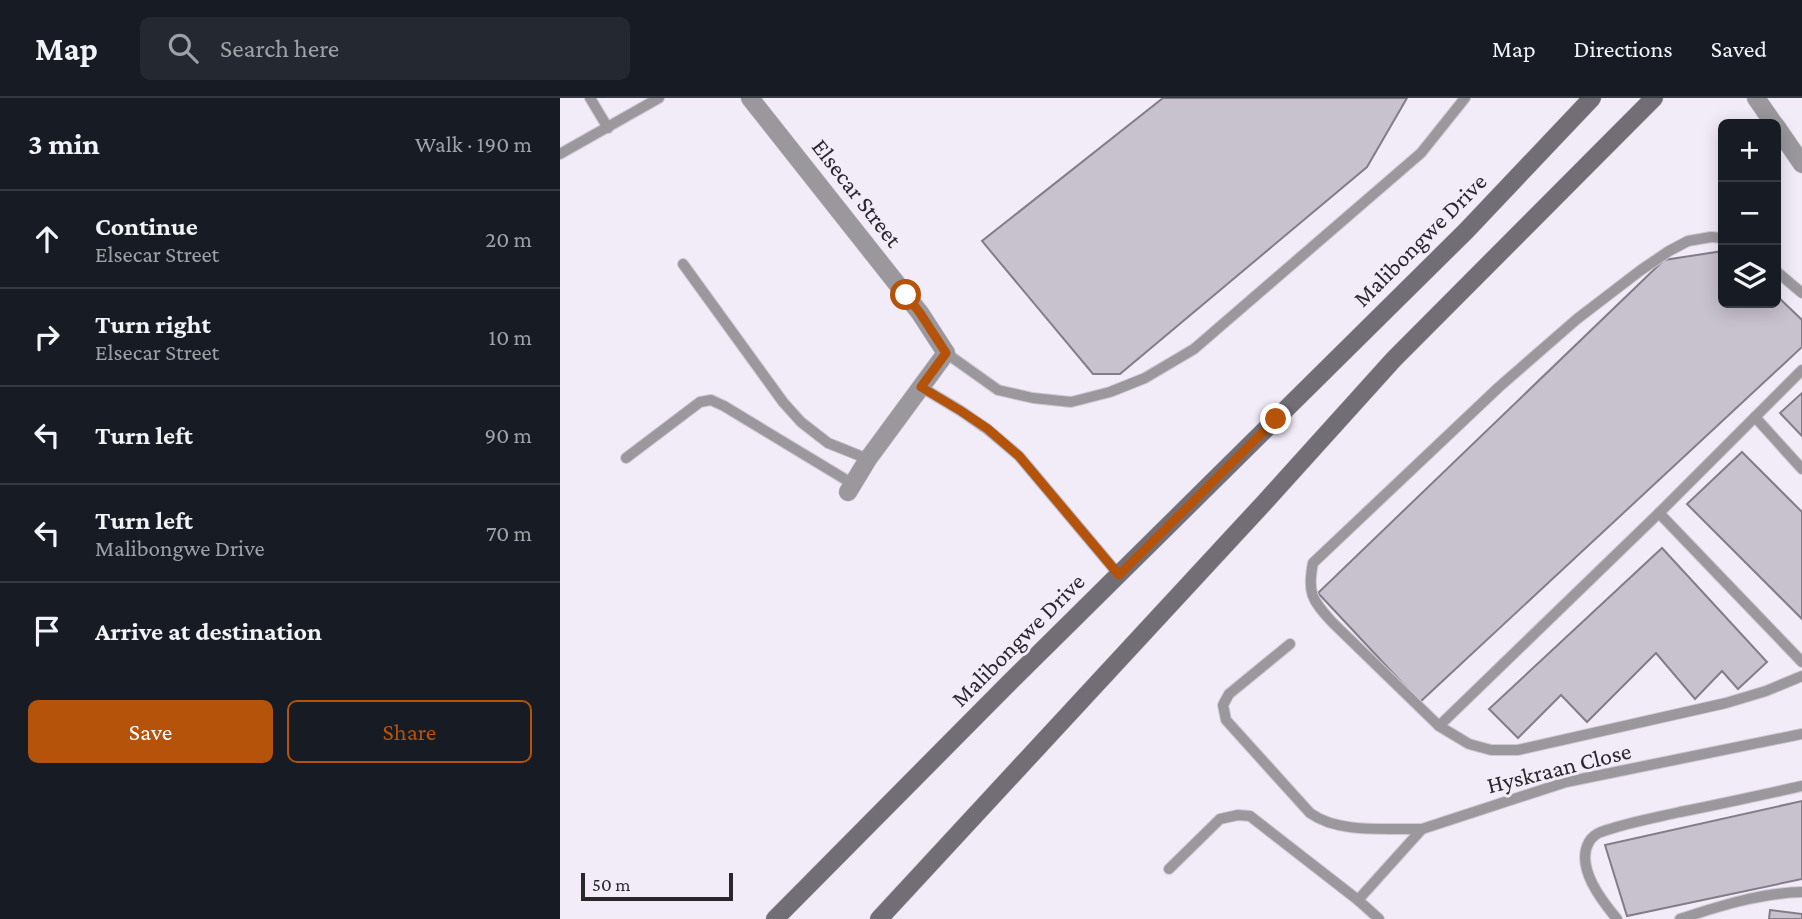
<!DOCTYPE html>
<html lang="en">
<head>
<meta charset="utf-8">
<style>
  :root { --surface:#171b24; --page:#242831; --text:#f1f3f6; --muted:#9ea1a6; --line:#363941; --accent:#b45309 }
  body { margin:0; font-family:"Crimson Pro",serif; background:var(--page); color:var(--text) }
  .controls { position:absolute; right:21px; top:21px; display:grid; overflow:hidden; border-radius:10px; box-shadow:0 4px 18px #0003 }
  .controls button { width:63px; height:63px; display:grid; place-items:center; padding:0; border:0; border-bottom:2px solid var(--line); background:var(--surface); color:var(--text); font:35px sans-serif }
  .scale { position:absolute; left:21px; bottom:18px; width:152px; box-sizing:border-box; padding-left:7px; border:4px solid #2a272c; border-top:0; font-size:19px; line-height:24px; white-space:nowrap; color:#2a272c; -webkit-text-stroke:5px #f2ecf9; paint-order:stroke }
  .stop { position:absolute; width:21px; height:21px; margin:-16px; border:5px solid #b45309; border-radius:50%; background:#fff }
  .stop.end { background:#b45309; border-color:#fff; box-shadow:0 2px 7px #0008 }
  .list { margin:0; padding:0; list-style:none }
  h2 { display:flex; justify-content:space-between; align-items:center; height:91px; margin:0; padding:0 28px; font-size:30px }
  h2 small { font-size:23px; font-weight:400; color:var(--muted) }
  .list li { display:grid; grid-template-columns:46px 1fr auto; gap:21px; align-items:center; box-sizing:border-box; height:98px; padding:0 28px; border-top:2px solid var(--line) }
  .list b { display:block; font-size:26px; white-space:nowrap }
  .list p { margin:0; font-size:23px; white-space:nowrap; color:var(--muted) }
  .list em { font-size:23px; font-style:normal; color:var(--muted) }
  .actions { display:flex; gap:14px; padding:21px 28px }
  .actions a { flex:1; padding:16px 0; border:2px solid var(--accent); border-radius:10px; text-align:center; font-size:24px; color:var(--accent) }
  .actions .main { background:var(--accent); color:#fff }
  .icon { flex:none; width:38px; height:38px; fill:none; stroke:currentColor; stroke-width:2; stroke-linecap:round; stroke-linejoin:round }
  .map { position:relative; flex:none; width:1242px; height:821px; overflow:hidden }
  header { display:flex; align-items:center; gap:42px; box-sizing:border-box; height:98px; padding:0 35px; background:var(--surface); border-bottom:2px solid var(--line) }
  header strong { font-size:33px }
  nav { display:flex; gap:38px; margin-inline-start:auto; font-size:24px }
  .search { width:490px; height:63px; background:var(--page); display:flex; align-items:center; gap:18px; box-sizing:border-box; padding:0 24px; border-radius:10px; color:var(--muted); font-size:26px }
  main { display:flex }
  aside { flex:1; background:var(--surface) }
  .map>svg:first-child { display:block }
  .building { fill:#c8c2cf; stroke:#827d89; stroke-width:2 }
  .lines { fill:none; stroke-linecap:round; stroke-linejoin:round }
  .lane-casing { stroke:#cec9d4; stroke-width:12 }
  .street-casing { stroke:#cec9d4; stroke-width:19 }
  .secondary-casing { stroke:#cec9d4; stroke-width:19 }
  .lane { stroke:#9a989d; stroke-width:10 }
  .street { stroke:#9a989d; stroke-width:18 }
  .secondary { stroke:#726e76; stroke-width:18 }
  .route { stroke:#b45309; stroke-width:9 }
  .labels { text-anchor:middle; stroke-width:6; stroke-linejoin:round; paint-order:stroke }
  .street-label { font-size:24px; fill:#2a272c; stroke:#f2ecf9 }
</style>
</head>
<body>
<header>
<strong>Map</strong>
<div class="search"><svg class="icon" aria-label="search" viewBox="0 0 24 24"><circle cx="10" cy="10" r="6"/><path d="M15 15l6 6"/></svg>Search here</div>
<nav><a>Map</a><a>Directions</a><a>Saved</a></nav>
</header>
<main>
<aside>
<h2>3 min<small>Walk · 190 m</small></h2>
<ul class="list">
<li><svg class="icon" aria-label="ahead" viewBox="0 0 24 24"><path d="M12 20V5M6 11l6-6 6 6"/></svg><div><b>Continue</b><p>Elsecar Street</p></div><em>20 m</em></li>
<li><svg class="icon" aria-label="right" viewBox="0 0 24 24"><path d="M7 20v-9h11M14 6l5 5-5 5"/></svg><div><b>Turn right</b><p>Elsecar Street</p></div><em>10 m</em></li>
<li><svg class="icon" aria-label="left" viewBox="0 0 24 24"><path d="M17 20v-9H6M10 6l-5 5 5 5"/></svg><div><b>Turn left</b></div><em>90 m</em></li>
<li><svg class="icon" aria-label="left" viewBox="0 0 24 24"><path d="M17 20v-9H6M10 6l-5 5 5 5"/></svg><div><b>Turn left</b><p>Malibongwe Drive</p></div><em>70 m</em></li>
<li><svg class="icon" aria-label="arrive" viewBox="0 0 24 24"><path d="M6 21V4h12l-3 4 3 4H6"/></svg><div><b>Arrive at destination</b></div></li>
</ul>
<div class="actions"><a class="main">Save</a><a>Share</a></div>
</aside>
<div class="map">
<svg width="1242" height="821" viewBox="0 0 1242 821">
  <rect width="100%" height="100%" fill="#f2ecf9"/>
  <g class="building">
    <path d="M603 0H847L807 69 560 276H533L422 143Z"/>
    <path d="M1163 153V205H1216V197L1242 222V249L860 604 758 495 1104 162Z"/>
    <path d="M1242 295V338L1220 315Z"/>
    <path d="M1182 354 1242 414V521L1127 406Z"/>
    <path d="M1102 450 1207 564 1178 591 1162 573 1135 601 1096 555 1027 624 1001 597 958 640 929 611Z"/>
    <path d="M1242 703V781L1067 818 1045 747Z"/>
    <path d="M1210 812 1242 816V821H1209Z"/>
  </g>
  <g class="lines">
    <g class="lane-casing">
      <g id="lane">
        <path d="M30 0 48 30"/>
        <path d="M0 56 99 0"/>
        <path d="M1163 140 1151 139 1128 143 1109 153 1081 172 1017 221 939 289 753 465C747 495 752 502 772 524L879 628 909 646 931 652H958L1166 605 1206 593 1242 578"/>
        <path d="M123 166 223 304 241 324 268 345 308 361"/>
        <path d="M1216 173 1242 195"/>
        <path d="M386 255 438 292 473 300 511 304 550 294 585 280 634 251 861 55 905 0"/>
        <path d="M361 289 401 313 427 331 459 358 559 477"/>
        <path d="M1195 319 1242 371"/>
        <path d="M66 360 140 304 151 302 164 308 293 386"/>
        <path d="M1099 415 1242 564"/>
        <path d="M730 546 669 596 663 607 666 622 750 715C779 736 827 730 862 731"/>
        <path d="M879 628 1099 415 1242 272"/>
        <path d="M609 771 660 721 678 717 690 718 798 802 819 821"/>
        <path d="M798 802 862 731 1006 684 1242 636"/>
        <path d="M1057 821C1042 803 1015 769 1029 744 1031 740 1037 735 1041 734 1066 725 1094 720 1120 714 1161 706 1201 697 1242 688"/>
        <path d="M1120 821C1159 808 1201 795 1242 794"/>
      </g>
    </g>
    <g class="street-casing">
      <g id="street">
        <path d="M190 0 360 215 386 255 308 361 288 394"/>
        <path d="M1196 0 1214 26"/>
        <path d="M1216 28 1242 66"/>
      </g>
    </g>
    <g class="secondary-casing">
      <g id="secondary">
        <path d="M215 821 450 584 906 133 1032 0"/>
        <path d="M319 821 704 405 834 261 1094 0"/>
      </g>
    </g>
    <use href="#lane" class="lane"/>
    <use href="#street" class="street"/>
    <use href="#secondary" class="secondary"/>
  </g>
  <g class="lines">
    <path class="route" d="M346 197 360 215 386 255 361 289 401 313 428 331 459 358 559 477 716 321"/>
  </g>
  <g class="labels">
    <g class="street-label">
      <text transform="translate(297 95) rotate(52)" y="8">Elsecar Street</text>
      <text transform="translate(860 142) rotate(-45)" y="8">Malibongwe Drive</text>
      <text transform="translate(458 542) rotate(-45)" y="8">Malibongwe Drive</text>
      <text transform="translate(999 670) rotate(-14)" y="8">Hyskraan Close</text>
    </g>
  </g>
</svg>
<div class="controls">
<button>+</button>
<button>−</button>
<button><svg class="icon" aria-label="layers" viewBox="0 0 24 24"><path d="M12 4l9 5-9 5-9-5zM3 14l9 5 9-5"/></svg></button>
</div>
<div class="scale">50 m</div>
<div class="stop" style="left:346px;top:197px"></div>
<div class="stop end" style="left:716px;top:321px"></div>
</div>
</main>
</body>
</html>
